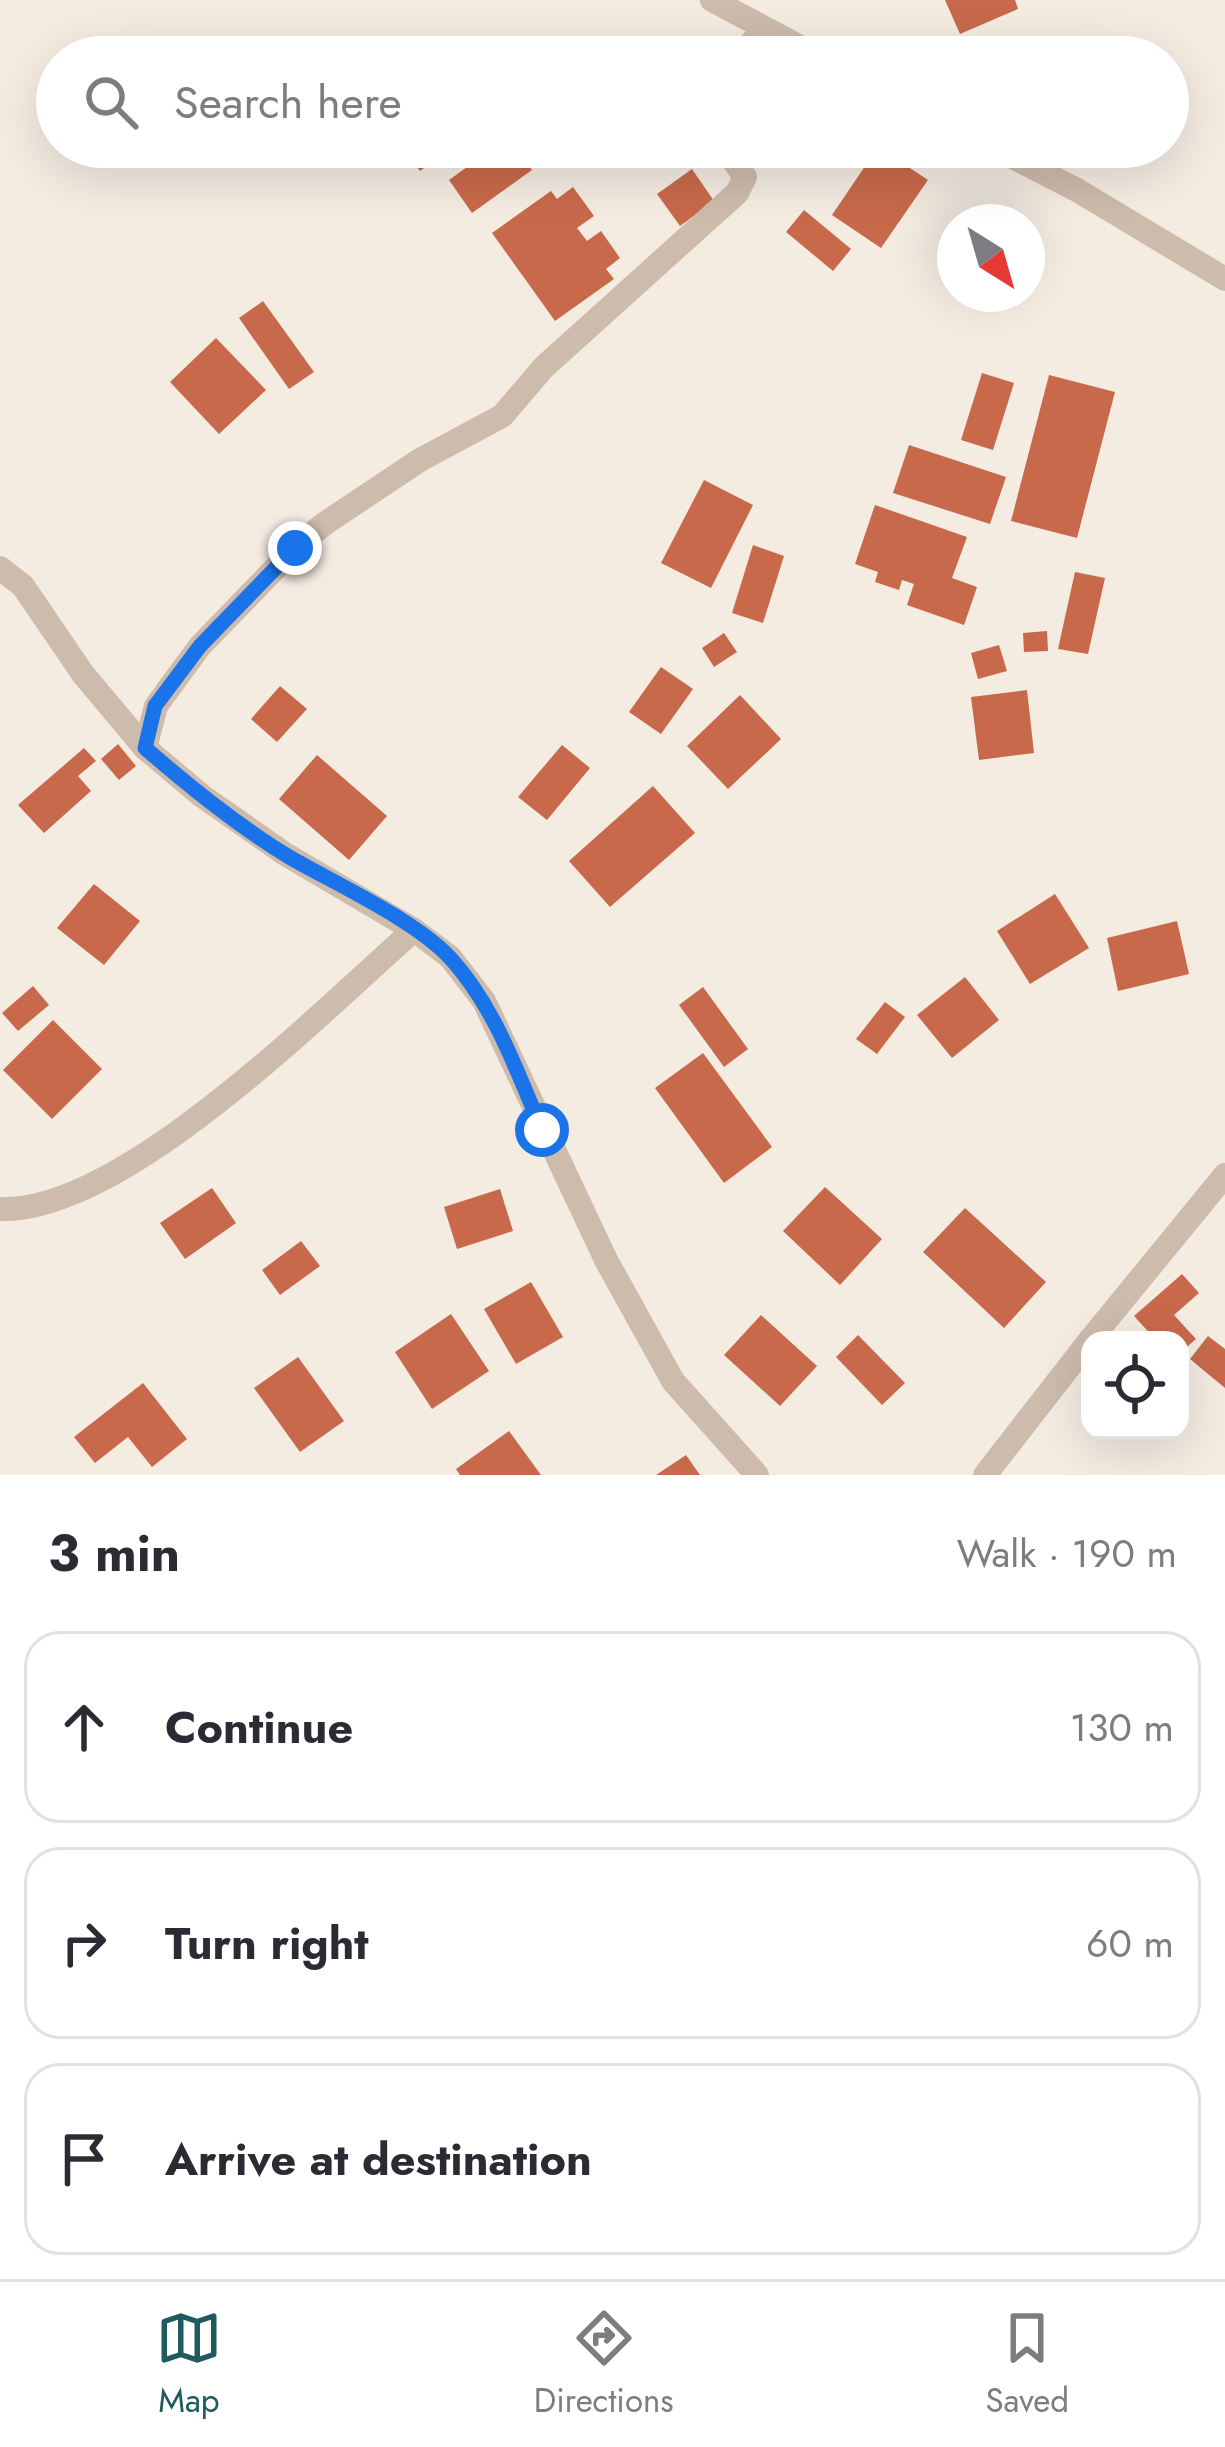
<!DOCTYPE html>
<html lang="en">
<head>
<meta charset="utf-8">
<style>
  :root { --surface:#fff; --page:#f7f7f7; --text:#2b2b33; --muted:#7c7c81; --line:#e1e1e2; --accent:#1f5a5e }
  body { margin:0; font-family:Jost,sans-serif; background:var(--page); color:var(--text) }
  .controls { position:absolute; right:36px; bottom:36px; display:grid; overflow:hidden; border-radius:24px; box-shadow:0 12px 48px #0002 }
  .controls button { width:108px; height:108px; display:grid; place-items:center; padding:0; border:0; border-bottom:3px solid var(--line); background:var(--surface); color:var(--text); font:60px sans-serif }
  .compass { position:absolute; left:937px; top:204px; width:108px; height:108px; border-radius:50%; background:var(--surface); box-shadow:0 12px 48px #0002; rotate:143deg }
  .stop { position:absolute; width:36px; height:36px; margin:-27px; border:9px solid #1a73e8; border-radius:50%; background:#fff }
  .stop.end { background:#1a73e8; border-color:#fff; box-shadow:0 3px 12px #0008 }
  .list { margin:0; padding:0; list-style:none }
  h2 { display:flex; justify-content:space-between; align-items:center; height:156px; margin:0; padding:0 48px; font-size:51px }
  h2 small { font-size:39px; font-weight:400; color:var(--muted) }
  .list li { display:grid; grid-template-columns:78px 1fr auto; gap:36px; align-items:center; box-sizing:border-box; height:192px; margin:0 24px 24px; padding:0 24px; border:3px solid var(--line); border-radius:36px }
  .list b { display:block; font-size:45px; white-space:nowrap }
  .list em { font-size:39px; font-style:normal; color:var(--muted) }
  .icon { flex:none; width:66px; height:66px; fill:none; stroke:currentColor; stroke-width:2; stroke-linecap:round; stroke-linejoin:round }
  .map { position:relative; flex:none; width:1225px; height:1475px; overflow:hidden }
  .search { position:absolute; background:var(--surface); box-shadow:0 12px 48px #0002; left:36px; right:36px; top:36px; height:132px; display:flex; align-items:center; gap:30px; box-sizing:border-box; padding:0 42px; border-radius:66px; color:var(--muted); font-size:45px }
  .sheet { height:804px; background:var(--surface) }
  nav { display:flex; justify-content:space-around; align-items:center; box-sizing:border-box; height:168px; border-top:3px solid var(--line); background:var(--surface); font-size:33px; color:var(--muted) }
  nav a { display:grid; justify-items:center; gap:6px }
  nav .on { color:var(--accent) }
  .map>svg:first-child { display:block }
  .building { fill:#c8694b }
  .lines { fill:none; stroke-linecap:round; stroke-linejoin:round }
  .minor { stroke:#cdbbac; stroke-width:24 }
  .route { stroke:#1a73e8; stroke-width:15 }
</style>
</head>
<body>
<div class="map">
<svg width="1225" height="1475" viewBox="0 0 1225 1475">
  <rect width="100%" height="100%" fill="#f4ebe1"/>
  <g class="building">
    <path d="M945 0H1015L1018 9 960 34Z"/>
    <path d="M402 147H454L420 171Z"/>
    <path d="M495 147H516L532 170 472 213 449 180Z"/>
    <path d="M878 147 928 180 881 248 832 215Z"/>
    <path d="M692 169 714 201 680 226 657 194Z"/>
    <path d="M573 187 594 216 577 228 587 241 601 231 620 258 606 269 614 279 555 321 492 233 551 191 557 199Z"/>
    <path d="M804 210 851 249 833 271 786 232Z"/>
    <path d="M263 301 314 372 289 389 239 318Z"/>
    <path d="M216 338 266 390 219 434 170 382Z"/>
    <path d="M982 373 1014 383 993 450 961 440Z"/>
    <path d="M1049 375 1115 392 1077 538 1011 521Z"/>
    <path d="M909 445 1006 477 990 524 893 493Z"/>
    <path d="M704 480 753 505 711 588 661 563Z"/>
    <path d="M875 505 967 537 952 578 977 587 964 625 907 605 914 584 902 580 899 590 875 582 878 572 855 564Z"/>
    <path d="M753 545 784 556 763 623 732 613Z"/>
    <path d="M1075 572 1105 578 1088 654 1058 649Z"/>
    <path d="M1047 631 1048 651 1024 652 1023 633Z"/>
    <path d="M724 633 737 652 714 667 702 648Z"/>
    <path d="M999 645 1007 671 978 679 971 653Z"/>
    <path d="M661 667 693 689 661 734 629 712Z"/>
    <path d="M280 686 307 709 277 742 251 719Z"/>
    <path d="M1027 690 1034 753 979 760 971 697Z"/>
    <path d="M740 695 781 739 728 789 687 746Z"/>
    <path d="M118 744 136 766 119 780 101 759Z"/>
    <path d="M562 745 590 768 547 820 518 797Z"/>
    <path d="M84 748 96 761 78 776 91 791 44 833 18 805Z"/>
    <path d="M317 755 387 816 349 860 279 799Z"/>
    <path d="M653 786 695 833 610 907 569 861Z"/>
    <path d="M94 884 140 921 104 965 57 928Z"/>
    <path d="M1055 894 1089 948 1030 984 997 931Z"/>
    <path d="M1177 921 1189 974 1118 991 1107 938Z"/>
    <path d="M965 977 999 1020 952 1058 917 1015Z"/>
    <path d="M33 986 49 1005 18 1031 2 1013Z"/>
    <path d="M703 987 748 1049 724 1067 679 1005Z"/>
    <path d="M885 1002 905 1017 877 1054 856 1039Z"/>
    <path d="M53 1020 102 1069 52 1119 3 1070Z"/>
    <path d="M703 1053 772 1147 724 1183 655 1088Z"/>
    <path d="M825 1187 882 1239 840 1285 783 1231Z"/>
    <path d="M212 1188 236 1223 185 1259 160 1223Z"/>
    <path d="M500 1189 513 1231 457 1249 444 1207Z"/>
    <path d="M965 1208 1046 1282 1004 1328 923 1252Z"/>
    <path d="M301 1241 320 1266 280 1295 262 1270Z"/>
    <path d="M1182 1274 1199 1293 1174 1315 1196 1339 1180 1353V1340H1156L1134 1316Z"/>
    <path d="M531 1282 563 1337 516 1364 484 1309Z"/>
    <path d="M451 1314 489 1371 432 1409 395 1352Z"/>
    <path d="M761 1315 817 1366 780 1406 724 1355Z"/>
    <path d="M858 1335 905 1383 882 1405 836 1357Z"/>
    <path d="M1208 1336 1225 1349V1388L1190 1359Z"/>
    <path d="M298 1357 344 1421 300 1452 254 1388Z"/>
    <path d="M143 1383 187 1439 152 1467 128 1437 95 1463 74 1437Z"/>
    <path d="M509 1431 541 1475H460L456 1469Z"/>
    <path d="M686 1455 700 1475H656Z"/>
  </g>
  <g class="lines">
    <g class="minor">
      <path d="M712 0 819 57"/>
      <path d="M737 57 765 29"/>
      <path d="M993 147 1077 190 1225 279"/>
      <path d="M0 568 23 586 83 674 145 748 202 796 285 854 414 930 450 957 484 1001 606 1260 673 1381 757 1475"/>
      <path d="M145 748 156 706 200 646 295 548 324 524 420 460 502 416 544 367 737 193 745 177 724 147"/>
      <path d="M0 1209C122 1214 323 1010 414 930"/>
      <path d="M1090 1340 1225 1175"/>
      <path d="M985 1475 1090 1340"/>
    </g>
  </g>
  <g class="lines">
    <path class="route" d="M295 548 200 646 155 706 145 748C191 788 239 827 291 858 338 885 419 922 453 961 496 1010 517 1072 542 1130"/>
  </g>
</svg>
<div class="controls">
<button><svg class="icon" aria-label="locate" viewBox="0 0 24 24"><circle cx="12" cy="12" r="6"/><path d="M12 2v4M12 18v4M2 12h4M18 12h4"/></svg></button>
</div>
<svg class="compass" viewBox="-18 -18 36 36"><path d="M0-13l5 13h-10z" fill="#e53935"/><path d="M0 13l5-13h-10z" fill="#7c7c81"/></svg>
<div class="stop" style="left:542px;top:1130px"></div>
<div class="stop end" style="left:295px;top:548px"></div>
<div class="search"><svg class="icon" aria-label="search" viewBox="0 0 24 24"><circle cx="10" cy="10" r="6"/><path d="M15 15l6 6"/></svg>Search here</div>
</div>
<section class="sheet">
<h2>3 min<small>Walk · 190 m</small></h2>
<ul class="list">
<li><svg class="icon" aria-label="ahead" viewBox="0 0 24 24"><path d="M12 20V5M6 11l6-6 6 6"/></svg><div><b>Continue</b></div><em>130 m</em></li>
<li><svg class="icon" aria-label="right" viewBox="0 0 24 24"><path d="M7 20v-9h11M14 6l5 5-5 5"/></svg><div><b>Turn right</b></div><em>60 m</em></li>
<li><svg class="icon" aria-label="arrive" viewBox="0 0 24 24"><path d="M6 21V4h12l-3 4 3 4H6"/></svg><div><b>Arrive at destination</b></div></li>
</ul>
</section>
<nav>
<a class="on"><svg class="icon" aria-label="map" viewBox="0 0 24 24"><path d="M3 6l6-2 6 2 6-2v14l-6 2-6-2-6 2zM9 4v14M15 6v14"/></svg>Map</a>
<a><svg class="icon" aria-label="directions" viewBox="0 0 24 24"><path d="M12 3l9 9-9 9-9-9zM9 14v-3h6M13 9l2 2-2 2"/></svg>Directions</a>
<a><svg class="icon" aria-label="saved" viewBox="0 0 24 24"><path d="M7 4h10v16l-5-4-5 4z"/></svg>Saved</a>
</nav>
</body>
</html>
